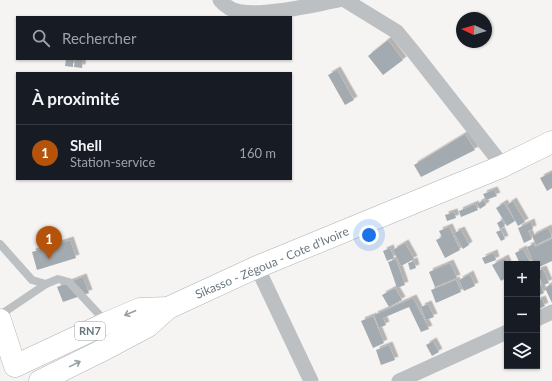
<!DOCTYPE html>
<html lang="fr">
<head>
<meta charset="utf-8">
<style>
  :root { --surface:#171b24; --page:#242831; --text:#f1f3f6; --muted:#9ea1a6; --line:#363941; --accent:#b45309 }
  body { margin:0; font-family:Lato,sans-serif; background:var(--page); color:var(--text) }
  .controls { position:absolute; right:12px; bottom:12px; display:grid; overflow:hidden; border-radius:0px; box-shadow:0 1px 3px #0004 }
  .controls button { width:36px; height:36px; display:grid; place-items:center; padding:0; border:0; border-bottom:1px solid var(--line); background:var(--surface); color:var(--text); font:20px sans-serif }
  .compass { position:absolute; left:456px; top:12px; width:36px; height:36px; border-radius:50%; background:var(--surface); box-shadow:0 1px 3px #0004; rotate:274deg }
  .you { position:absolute; left:369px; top:235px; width:14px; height:14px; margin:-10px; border:3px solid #fff; border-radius:50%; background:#1a73e8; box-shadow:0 0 0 6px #1a73e833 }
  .badge { display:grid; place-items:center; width:26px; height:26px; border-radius:50%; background:var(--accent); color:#fff; font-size:13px; font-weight:700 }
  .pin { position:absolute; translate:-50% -33px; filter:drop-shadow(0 1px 2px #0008) }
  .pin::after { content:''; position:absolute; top:21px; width:14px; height:12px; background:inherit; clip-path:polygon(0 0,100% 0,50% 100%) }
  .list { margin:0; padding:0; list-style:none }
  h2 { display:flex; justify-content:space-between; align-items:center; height:52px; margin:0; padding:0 16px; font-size:17px }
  h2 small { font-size:13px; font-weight:400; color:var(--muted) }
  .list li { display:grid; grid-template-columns:26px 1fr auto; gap:12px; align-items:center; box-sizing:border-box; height:56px; padding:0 16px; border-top:1px solid var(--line) }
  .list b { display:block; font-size:15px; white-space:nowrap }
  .list p { margin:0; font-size:13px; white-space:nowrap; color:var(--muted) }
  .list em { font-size:13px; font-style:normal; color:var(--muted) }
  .icon { flex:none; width:22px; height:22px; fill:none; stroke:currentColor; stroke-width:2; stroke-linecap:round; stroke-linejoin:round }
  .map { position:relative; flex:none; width:552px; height:381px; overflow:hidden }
  .search { position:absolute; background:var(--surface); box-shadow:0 1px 3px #0004; left:16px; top:16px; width:276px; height:44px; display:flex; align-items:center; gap:10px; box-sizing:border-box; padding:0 14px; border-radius:0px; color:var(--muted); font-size:15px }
  .panel { position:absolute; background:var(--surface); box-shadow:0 1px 3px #0004; left:16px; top:72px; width:276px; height:108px; border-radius:0px }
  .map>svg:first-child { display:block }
  .building { fill:#a4abb0; filter:url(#shadow) }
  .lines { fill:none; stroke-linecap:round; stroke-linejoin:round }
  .highway-casing { stroke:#b0b3b6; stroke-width:23 }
  .lane { stroke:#bcc0c3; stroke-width:8 }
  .street { stroke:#bcc0c3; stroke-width:15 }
  .highway { stroke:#fff; stroke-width:22 }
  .oneway { stroke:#959fa5 }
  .labels { text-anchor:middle; stroke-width:4; stroke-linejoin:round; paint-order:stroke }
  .shield { fill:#fff; stroke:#959fa5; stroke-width:1 }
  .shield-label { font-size:11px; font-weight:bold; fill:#68767f }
  .street-label { font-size:12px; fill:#68767f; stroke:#fff }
</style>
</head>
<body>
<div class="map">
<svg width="552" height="381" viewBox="0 0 552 381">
  <defs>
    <filter id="shadow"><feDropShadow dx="3.5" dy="-3.5" stdDeviation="0" flood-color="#0004"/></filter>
  </defs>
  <rect width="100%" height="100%" fill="#f5f4f2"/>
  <g class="building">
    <path d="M388 40 403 60 383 75 368 56Z"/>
    <path d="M66 59H73V67L65 66Z"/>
    <path d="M75 59H83L82 68 74 67Z"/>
    <path d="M337 70 354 100 345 105 328 75Z"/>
    <path d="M465 134 475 150 421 177 414 165Z"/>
    <path d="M552 172V188L547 191 540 178Z"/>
    <path d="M494 190 497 196 486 200 483 194Z"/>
    <path d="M484 200 486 205 480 209 477 204Z"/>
    <path d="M513 201 525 222 518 226 507 205Z"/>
    <path d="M504 203 515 221 507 226 496 208Z"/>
    <path d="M475 204 478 210 461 217 459 211Z"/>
    <path d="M454 212 456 218 447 221 445 215Z"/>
    <path d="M502 220 505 226 500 229 497 223Z"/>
    <path d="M531 222 533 229 528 231 532 239 524 243 518 228Z"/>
    <path d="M449 227 460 250 445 258 436 240 442 237 439 231Z"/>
    <path d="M548 228 552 237 536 245 532 236Z"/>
    <path d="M461 230 469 245 463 249 454 233Z"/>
    <path d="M501 230 505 239 501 241 496 232Z"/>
    <path d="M552 239V261L537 268V264H534L527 247 534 244 535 247Z"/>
    <path d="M70 240 76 258 37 270 32 252Z"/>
    <path d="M405 243 414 259 401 266 393 250Z"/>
    <path d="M390 248 394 258 387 261 383 251Z"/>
    <path d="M523 249 531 264H520L515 253Z"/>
    <path d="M494 253 496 260 485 264 482 258Z"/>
    <path d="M505 258 508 264H507V277L501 281 492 265Z"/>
    <path d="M396 259 405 285 397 288 388 262Z"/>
    <path d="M414 261 416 268 410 270 408 263Z"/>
    <path d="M450 263 457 278 435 287 429 272Z"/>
    <path d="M543 269 549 283 543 285 537 271Z"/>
    <path d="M470 274 475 286 464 291 459 280Z"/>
    <path d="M83 277 89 293 63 302 57 287Z"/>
    <path d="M537 278 544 293 537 296Z"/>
    <path d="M456 280 461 292 436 303 431 290Z"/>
    <path d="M551 284 552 286V303L545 288Z"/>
    <path d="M395 288 402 300 389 307 382 295Z"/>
    <path d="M413 298 429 329 421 332 409 307 383 318 386 325 379 328 374 315Z"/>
    <path d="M542 299 545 306 537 310V301Z"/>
    <path d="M428 304 434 317 426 320 421 307Z"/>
    <path d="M373 316 384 343 373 348 361 321Z"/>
    <path d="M433 341 439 352 432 356 426 345Z"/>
    <path d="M389 345 395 360 381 365 376 350Z"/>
  </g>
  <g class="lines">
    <g class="highway-casing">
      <g id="highway">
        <path d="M0 320 15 366 107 323 140 309 168 308"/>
        <path d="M40 381 99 352 148 326 168 308 257 267 503 166 552 142"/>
      </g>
    </g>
    <g class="lane">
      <path d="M0 244 32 280 46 284 58 279 69 282 106 322"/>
      <path d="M1 320 6 311 46 284"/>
    </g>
    <g class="street">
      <path d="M220 0C225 6 233 11 241 12 267 16 312 5 339 0"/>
      <path d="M345 0 397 32 415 54 503 166"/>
      <path d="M257 267 311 381"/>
      <path d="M537 319 552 312"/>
      <path d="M399 381 507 332"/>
    </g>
    <use href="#highway" class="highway"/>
  </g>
  <defs><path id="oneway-shaft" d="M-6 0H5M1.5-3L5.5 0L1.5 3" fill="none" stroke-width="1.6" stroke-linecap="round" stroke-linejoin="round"/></defs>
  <g class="oneway">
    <use href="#oneway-shaft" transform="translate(130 313) rotate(157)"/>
    <use href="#oneway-shaft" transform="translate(75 364) rotate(-26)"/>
  </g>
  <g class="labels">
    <rect class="shield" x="75" y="322" width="30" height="18" rx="3"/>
    <g class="shield-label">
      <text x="90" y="335">RN7</text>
    </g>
    <g class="street-label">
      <text transform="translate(272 263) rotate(-23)" y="4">Sikasso - Zégoua - Cote d'Ivoire</text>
    </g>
  </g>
</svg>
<div class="controls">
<button>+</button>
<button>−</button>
<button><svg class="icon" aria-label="layers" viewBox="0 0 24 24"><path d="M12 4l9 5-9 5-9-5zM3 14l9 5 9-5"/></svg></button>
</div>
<svg class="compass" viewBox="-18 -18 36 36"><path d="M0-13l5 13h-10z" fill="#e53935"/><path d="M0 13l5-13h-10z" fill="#9ea1a6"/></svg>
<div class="you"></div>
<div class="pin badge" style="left:49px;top:259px">1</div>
<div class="search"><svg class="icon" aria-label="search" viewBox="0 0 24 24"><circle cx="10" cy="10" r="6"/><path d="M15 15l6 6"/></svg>Rechercher</div>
<section class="panel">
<h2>À proximité<small></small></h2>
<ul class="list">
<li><span class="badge">1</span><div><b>Shell</b><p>Station-service</p></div><em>160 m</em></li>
</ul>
</section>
</div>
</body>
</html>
